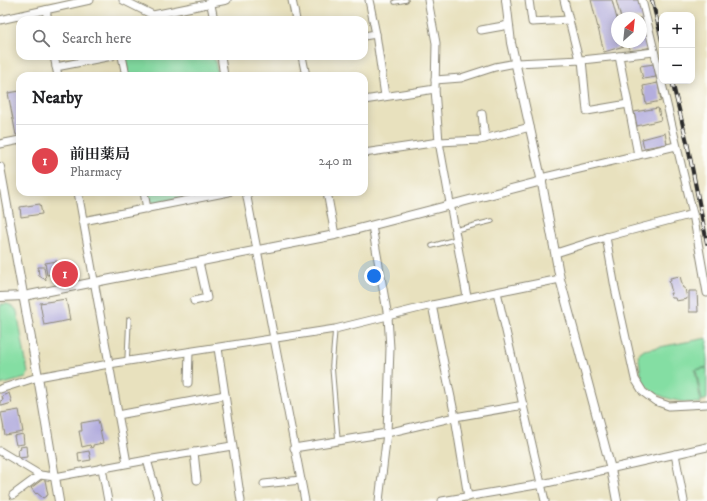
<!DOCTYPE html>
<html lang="en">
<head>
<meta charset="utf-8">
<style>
  :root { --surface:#fff; --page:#f2f2f2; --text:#202124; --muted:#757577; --line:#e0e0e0; --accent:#db2777 }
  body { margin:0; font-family:"IM FELL DW Pica","Noto Serif JP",serif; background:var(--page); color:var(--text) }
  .controls { position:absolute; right:12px; top:12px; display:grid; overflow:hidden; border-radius:8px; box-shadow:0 2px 10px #0003 }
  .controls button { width:36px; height:36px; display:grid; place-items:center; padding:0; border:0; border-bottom:1px solid var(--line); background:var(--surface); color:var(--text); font:20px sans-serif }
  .compass { position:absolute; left:611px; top:12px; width:36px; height:36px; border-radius:50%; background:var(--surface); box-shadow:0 2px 10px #0003; rotate:27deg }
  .you { position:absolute; left:374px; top:276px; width:14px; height:14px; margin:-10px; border:3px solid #fff; border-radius:50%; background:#1a73e8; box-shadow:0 0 0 6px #1a73e833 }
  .badge { display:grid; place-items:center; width:26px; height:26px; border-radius:50%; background:var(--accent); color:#fff; font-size:13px; font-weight:700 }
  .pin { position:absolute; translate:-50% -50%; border:2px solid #fff; box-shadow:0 1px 4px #0006 }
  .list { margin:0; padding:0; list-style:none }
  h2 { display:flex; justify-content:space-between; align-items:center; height:52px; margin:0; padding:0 16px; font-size:17px }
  h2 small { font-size:13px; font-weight:400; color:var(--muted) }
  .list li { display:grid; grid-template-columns:26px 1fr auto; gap:12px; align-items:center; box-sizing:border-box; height:72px; padding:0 16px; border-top:1px solid var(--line) }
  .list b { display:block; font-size:15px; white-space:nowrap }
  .list p { margin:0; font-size:13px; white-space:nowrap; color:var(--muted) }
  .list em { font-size:13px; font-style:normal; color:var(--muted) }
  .icon { flex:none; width:22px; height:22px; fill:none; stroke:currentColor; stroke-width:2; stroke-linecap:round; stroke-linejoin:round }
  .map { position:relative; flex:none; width:707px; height:501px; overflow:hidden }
  .search { position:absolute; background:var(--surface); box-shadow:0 2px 10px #0003; left:16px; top:16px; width:352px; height:44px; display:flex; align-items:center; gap:10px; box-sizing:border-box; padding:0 14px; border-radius:12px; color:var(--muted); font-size:15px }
  .panel { position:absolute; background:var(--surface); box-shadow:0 2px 10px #0003; left:16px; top:72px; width:352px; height:124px; border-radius:12px }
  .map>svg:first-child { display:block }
  .green { fill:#84dea3; stroke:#588467 }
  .building { fill:#b4aede }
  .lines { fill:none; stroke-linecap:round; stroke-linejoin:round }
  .service-casing { stroke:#8a8674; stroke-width:5.5 }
  .minor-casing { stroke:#8a8674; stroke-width:9 }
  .tertiary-casing { stroke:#8a8674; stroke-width:10 }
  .service { stroke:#fff; stroke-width:3.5 }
  .minor { stroke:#fff; stroke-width:7 }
  .tertiary { stroke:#fff; stroke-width:8 }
  .rail-casing { stroke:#2b2b2b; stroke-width:4 }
  .rail { stroke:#fdfcf7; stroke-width:2.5; stroke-dasharray:8; stroke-linecap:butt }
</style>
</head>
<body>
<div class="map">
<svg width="707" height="501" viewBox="0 0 707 501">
  <rect width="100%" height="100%" fill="#fdfcf7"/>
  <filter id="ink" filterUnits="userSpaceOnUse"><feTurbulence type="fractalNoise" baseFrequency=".025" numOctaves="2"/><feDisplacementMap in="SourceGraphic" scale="8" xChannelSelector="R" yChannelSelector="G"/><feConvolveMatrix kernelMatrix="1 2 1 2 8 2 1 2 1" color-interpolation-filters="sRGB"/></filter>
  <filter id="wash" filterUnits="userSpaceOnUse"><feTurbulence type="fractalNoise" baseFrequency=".012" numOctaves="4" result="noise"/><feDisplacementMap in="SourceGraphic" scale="16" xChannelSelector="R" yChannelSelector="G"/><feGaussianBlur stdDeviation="0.9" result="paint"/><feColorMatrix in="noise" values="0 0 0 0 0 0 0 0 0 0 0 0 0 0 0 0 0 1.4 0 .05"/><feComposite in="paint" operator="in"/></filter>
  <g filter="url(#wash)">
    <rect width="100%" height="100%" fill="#e8e1be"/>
    <g class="green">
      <path d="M131 56H214L218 76H128L126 60 128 57Z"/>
      <path d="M149 192H211L154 203 151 201Z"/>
      <path d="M0 304H8L17 311 28 373 26 378 0 385Z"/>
      <path d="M707 338V367L695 370 701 403C684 404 649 397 642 380 640 372 640 363 638 355L644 350Z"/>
      <path d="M707 368V399L702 401 696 370Z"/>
    </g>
    <g id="blocks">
      <g class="building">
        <path d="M591 0H612L617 19V42H623L624 46 604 52Z"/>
        <path d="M616 0H639L651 47 630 52 627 42H641V18H621Z"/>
        <path d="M654 64 656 77 643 79 640 66Z"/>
        <path d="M658 83 661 101 646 104 643 86Z"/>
        <path d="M20 91V134L16 135 8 93Z"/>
        <path d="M658 108 661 120 637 126 634 112Z"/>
        <path d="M665 133 667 144 644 148 642 139Z"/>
        <path d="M40 204 42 214 21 217 20 207Z"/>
        <path d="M57 261 59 272H54V274L47 275 45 263Z"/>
        <path d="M38 267H44L46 280 39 276Z"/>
        <path d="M67 269 69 278 62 279 61 270Z"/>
        <path d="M680 276 683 288H685L687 299 676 301 675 298H672L670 293H672L669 281H671L670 278Z"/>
        <path d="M689 291H697L698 312H689Z"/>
        <path d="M66 299 70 320 44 325 40 303Z"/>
        <path d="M9 393 12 403 2 406 0 401 3 400 2 396Z"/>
        <path d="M19 410 23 432 5 435 1 413Z"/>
        <path d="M98 420 103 443 93 445V447L91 448 90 445 82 447 79 431H82L81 423Z"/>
        <path d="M23 434 24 444 16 445 14 436Z"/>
        <path d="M26 446 27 457 19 458 18 450 21 449 20 447Z"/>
        <path d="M89 451 91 460 79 462 78 453Z"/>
        <path d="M43 479 45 480 48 495 43 498 37 493 36 494 31 488Z"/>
      </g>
    </g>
  </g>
  <g filter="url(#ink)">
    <use href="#blocks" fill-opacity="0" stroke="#8a8674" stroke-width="1"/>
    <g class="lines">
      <g class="service-casing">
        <g id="service">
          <path d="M395 2 406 0"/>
          <path d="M455 230 492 221"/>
          <path d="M432 246 456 239"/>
          <path d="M335 329 332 366 338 441"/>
          <path d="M127 362 129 319"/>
        </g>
      </g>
      <g class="minor-casing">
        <g id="minor">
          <path d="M123 0 153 15 227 0"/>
          <path d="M210 0 214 20"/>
          <path d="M292 0 296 20"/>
          <path d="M369 0 376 34 385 96"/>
          <path d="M428 0 436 43 435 89 439 142 467 297"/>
          <path d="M529 0 532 22 569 20"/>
          <path d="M564 0 579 60"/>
          <path d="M642 0 693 214 707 293"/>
          <path d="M46 10 48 20"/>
          <path d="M0 20 90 0"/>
          <path d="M481 30 509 25"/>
          <path d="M364 36 376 34"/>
          <path d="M54 56 58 76"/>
          <path d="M122 56 126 76"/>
          <path d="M221 56 224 76"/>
          <path d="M302 56 306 76"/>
          <path d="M582 60 587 111 628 104"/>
          <path d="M56 67 112 56"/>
          <path d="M435 80 461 78 495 67 516 63 582 60 619 56"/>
          <path d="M364 100 435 89"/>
          <path d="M482 114 485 139"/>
          <path d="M0 144 20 140"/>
          <path d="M364 153 439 142 480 140 530 127"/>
          <path d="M638 155 619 56 654 52"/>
          <path d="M541 178 676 146"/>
          <path d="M78 192 127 463"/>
          <path d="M144 192 147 209"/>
          <path d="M246 192 305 501"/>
          <path d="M327 192 335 235"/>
          <path d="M83 221 229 192"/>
          <path d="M372 226 388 317 390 348 387 433 379 501"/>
          <path d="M606 237 615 288 635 379 643 392 655 401 669 406 707 404"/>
          <path d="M556 253 606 237 693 214"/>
          <path d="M497 292 545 501"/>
          <path d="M194 301 207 298 199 262"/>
          <path d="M432 305 455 417 468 497"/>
          <path d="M218 348 241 501"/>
          <path d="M188 383 189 352"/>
          <path d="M0 389 38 377 109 364 335 329 432 305 560 279"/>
          <path d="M118 415 225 395"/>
          <path d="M294 448 387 433 455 417 524 405"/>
          <path d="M0 451 40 475 55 477 147 460 232 446"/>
          <path d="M194 452 197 480"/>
          <path d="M675 454 684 501"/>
          <path d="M147 460 159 501"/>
          <path d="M102 468 108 501"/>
          <path d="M264 484 301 480"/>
          <path d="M13 495 40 475"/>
          <path d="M442 501 542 484 707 447"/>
        </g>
      </g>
      <g class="tertiary-casing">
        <g id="tertiary">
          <path d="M506 0 511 43 541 178 560 279 611 469 617 501"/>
          <path d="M0 167 38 377 59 501"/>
          <path d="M0 297 24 296 335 235 542 181"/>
        </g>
      </g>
      <use href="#service" class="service"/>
      <use href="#minor" class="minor"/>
      <use href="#tertiary" class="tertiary"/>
      <g class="rail-casing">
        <g id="rail">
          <path d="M652 0 662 40"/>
          <path d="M672 81 687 142 707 243"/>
        </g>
      </g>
      <use href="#rail" class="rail"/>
    </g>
  </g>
</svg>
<div class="controls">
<button>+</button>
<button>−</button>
</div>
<svg class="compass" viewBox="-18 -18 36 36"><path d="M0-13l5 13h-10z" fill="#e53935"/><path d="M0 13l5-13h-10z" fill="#757577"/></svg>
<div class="you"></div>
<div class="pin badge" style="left:65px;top:274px;background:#e0444e">1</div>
<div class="search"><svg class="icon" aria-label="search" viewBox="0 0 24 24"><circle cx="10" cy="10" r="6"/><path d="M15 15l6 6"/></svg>Search here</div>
<section class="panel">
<h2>Nearby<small></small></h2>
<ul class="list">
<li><span class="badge" style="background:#e0444e">1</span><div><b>前田薬局</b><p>Pharmacy</p></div><em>240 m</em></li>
</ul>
</section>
</div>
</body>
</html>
